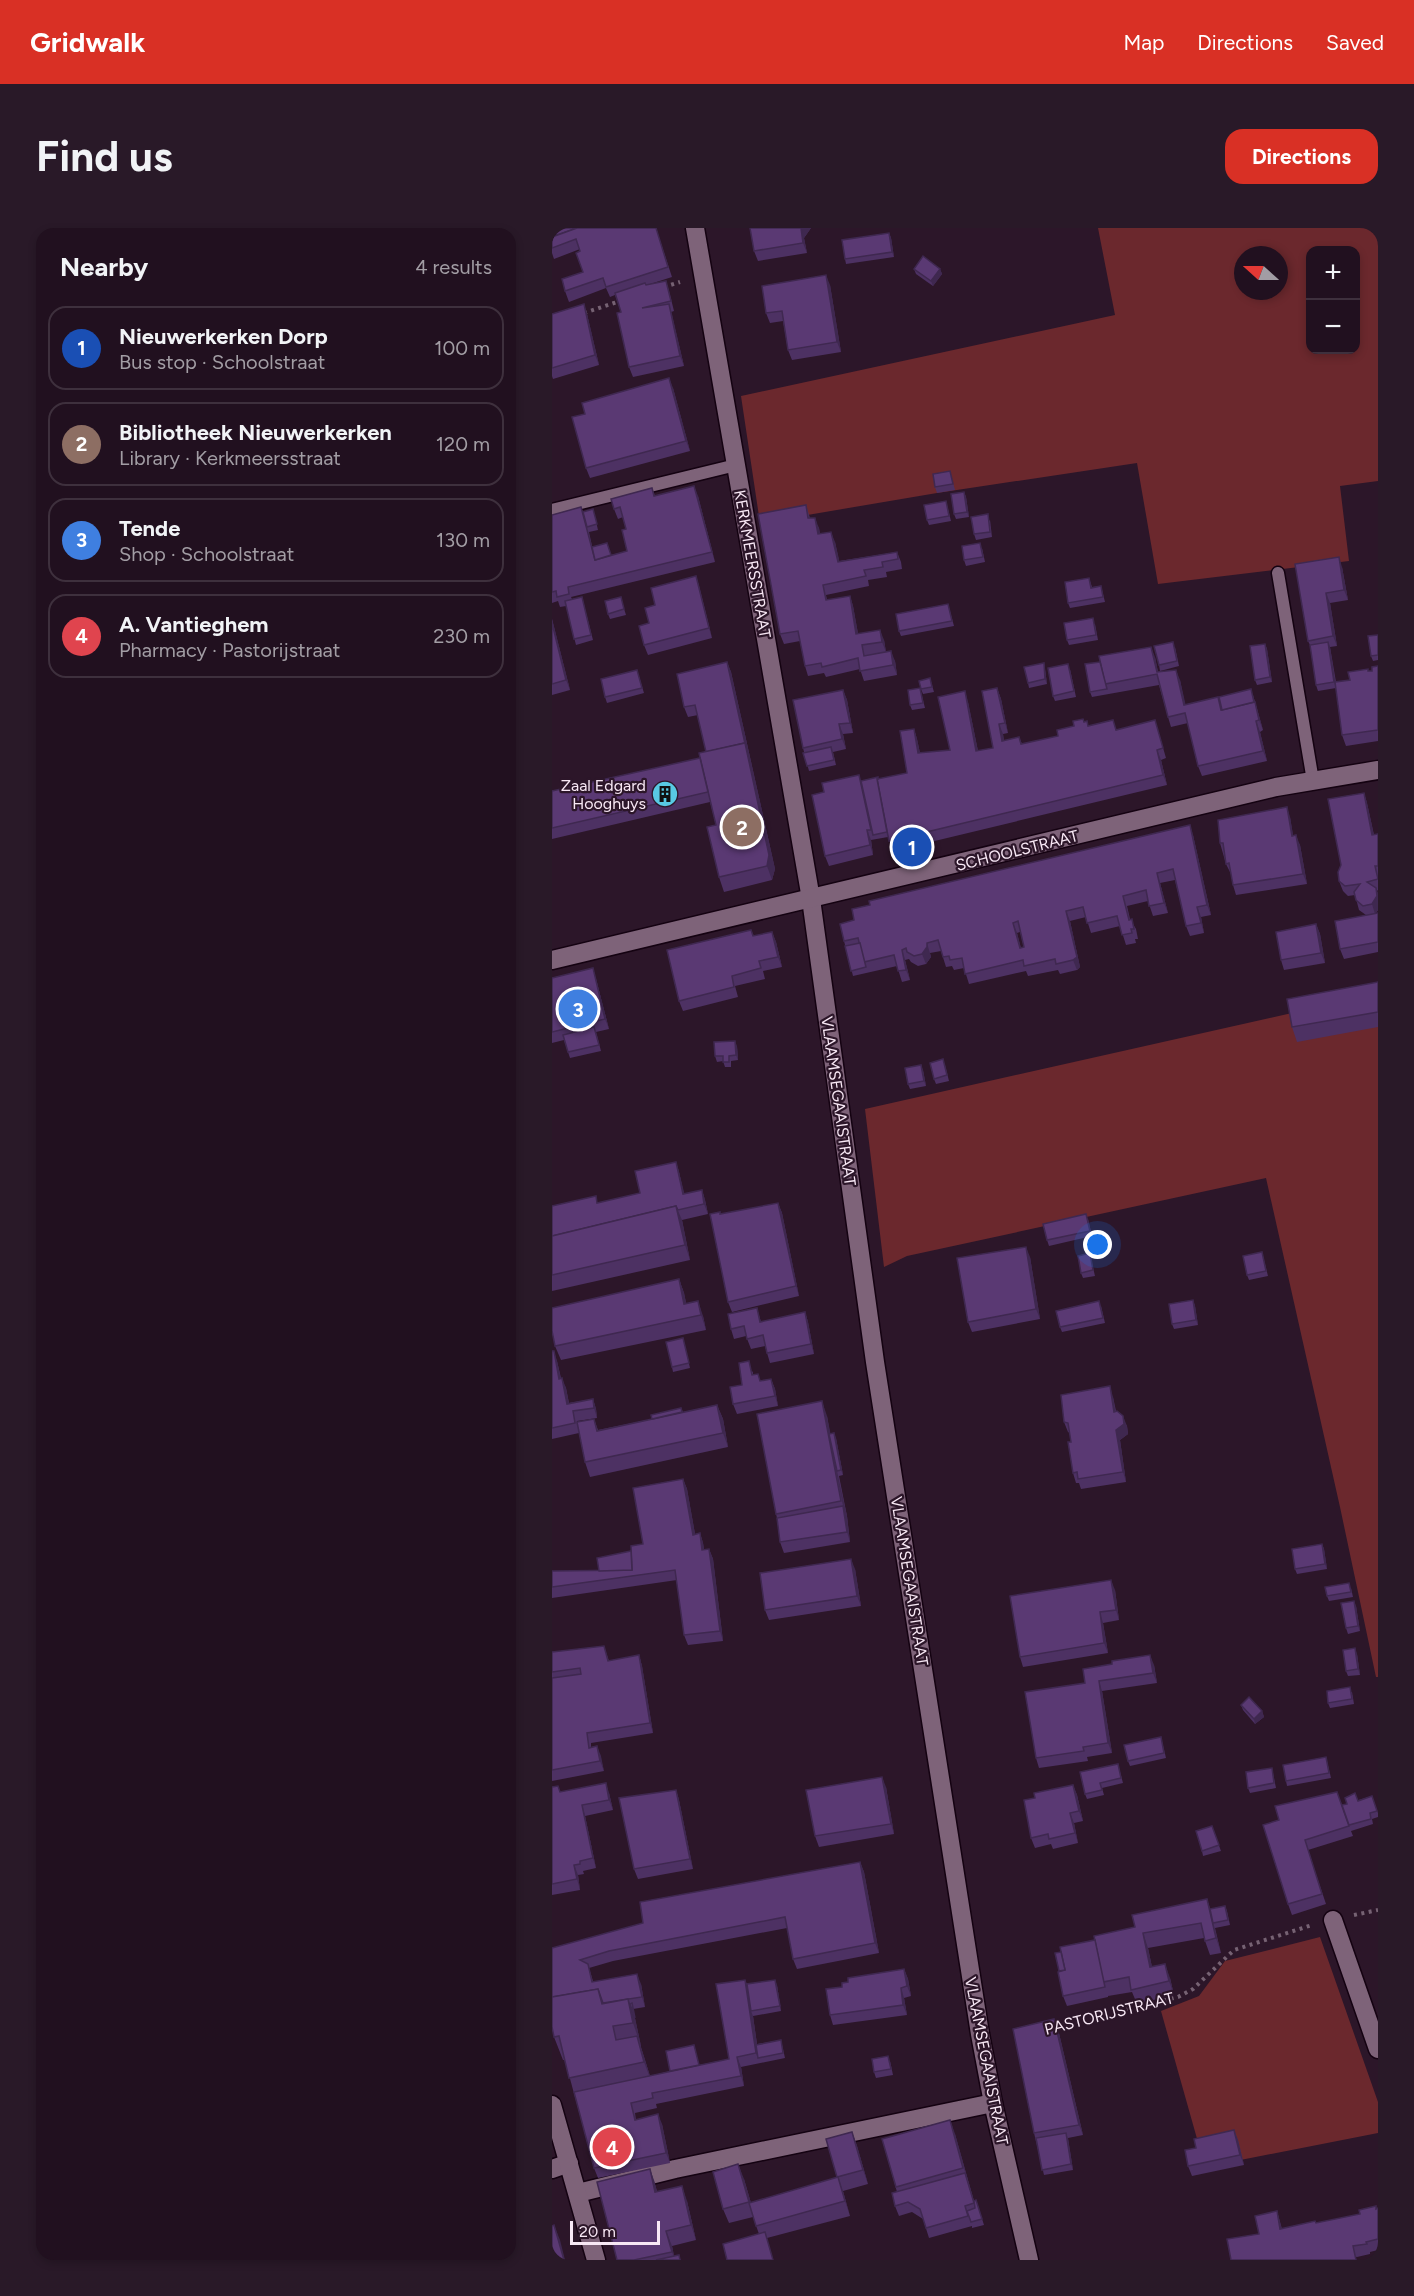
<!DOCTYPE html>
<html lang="en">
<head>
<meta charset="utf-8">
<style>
  :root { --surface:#21101f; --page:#291928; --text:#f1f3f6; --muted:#a29da4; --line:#3e303d; --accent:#d93025 }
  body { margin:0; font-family:Figtree,sans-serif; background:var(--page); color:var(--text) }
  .controls { position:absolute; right:18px; top:18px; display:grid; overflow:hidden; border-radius:12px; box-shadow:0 3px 9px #0003 }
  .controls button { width:54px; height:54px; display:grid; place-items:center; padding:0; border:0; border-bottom:2px solid var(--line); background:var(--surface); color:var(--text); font:30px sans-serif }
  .compass { position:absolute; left:682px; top:18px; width:54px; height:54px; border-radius:50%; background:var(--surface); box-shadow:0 3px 9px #0003; rotate:291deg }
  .scale { position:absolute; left:18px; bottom:15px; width:90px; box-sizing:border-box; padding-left:6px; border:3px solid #f8e8f5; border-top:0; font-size:16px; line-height:21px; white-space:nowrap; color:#f8e8f5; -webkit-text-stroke:4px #2c1629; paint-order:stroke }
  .you { position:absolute; left:546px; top:1017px; width:21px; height:21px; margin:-15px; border:4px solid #fff; border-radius:50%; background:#1a73e8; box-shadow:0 0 0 9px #1a73e833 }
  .badge { display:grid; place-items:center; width:39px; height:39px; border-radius:50%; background:var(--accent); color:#fff; font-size:20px; font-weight:700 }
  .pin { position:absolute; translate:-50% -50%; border:3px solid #fff; box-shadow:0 2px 6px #0006 }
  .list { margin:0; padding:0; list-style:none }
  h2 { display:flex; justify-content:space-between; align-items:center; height:78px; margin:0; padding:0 24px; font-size:26px }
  h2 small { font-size:20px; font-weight:400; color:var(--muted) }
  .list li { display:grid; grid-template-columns:39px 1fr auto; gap:18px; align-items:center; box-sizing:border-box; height:84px; margin:0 12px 12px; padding:0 12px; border:2px solid var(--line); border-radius:18px }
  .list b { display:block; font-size:22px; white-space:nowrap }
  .list p { margin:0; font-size:20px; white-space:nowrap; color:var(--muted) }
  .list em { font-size:20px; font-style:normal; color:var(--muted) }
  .map { position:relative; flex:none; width:826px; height:2032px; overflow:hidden; border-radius:18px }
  header { display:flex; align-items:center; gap:36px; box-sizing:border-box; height:84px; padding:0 30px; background:var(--accent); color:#fff }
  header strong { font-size:28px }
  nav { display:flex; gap:33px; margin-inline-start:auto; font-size:21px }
  .intro { display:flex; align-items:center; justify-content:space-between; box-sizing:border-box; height:144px; padding:0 36px }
  h1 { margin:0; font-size:42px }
  .button { padding:15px 27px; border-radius:18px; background:var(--accent); color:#fff; font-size:21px; font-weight:700 }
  main { display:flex; gap:36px; padding:0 36px }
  aside { flex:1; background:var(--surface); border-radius:18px; box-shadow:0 3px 9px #0003 }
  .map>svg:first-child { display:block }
  .green { fill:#6b282d; fill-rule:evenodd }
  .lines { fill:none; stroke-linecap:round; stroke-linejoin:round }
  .lane-casing { stroke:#140211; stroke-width:15 }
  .street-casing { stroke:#140211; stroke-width:21 }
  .secondary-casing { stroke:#140211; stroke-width:21 }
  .path { stroke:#766273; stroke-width:4; stroke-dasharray:3 4.5; stroke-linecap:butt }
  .lane { stroke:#7e6379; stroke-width:12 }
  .street { stroke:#7e6379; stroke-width:18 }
  .secondary { stroke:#7e6379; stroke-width:18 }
  .wall { fill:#4d3163; fill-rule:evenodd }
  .shaded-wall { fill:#3f2850 }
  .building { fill:#5a3973; stroke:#3f2850; stroke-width:1.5; fill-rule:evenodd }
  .labels { text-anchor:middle; stroke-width:4.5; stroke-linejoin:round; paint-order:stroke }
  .street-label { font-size:16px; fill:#f8e8f5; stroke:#2c1629 }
  .poi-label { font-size:16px; fill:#f8e8f5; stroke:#2c1629; text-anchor:end }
</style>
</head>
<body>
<header>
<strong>Gridwalk</strong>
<nav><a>Map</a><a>Directions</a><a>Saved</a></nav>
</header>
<div class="intro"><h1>Find us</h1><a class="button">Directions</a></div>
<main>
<aside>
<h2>Nearby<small>4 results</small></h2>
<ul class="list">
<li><span class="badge" style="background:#1a4fb4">1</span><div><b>Nieuwerkerken Dorp</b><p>Bus stop · Schoolstraat</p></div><em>100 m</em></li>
<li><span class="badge" style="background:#8d6e63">2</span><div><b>Bibliotheek Nieuwerkerken</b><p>Library · Kerkmeersstraat</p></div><em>120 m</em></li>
<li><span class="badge" style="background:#3f7fe0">3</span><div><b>Tende</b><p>Shop · Schoolstraat</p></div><em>130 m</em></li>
<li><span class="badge" style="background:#e0444e">4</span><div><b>A. Vantieghem</b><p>Pharmacy · Pastorijstraat</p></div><em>230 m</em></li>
</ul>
</aside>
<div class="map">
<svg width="826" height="2032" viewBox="0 0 826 2032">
  <rect width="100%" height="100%" fill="#2c1629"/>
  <g class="green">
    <path d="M546 0H826V253L788 258 797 333 606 356 585 235 385 265 208 295 189 168 563 87ZM758 22H804V122H758ZM691 27H727V63H691Z"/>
    <path d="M826 767V1449H824L788 1279 714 950 355 1028 332 1039 313 881 740 785Z"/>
    <path d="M768 1709 826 1874V1905L653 1939 609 1783 647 1768 673 1733Z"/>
  </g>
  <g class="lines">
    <g class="lane-casing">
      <g id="lane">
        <path d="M0 282 184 237"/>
        <path d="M726 345 761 553"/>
      </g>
    </g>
    <g class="street-casing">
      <g id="street">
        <path d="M143 0 259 671 323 1134 428 1806 441 1875 477 2032"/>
        <path d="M781 1692 826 1821"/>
        <path d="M0 1941 17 1935"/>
        <path d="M26 1965 123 1941 441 1875"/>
      </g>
    </g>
    <g class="secondary-casing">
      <g id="secondary">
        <path d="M0 732 724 559 826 542"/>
        <path d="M0 1877 44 2032"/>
      </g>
    </g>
    <g class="path">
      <path d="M112 59 128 54"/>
      <path d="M32 85 68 73"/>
      <path d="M802 1687 826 1682"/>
      <path d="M502 1799 626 1769 641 1761 682 1722 760 1697"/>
    </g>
    <use href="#lane" class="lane"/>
    <use href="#street" class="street"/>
    <use href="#secondary" class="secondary"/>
  </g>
  <g class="wall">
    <path d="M104 0 120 49 95 57 114 53 117 63 122 83 119 84 132 138 81 149 77 139 69 84 63 67 58 69 54 60 17 74 13 63 31 44 28 23V21L2 31 0 25V9Z"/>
    <path d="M198 0H259L252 10 255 25 206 33 202 23Z"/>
    <path d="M337 5 339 10 342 29 294 36 293 31Z"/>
    <path d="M362 41H388L390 46 381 58 364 46Z"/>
    <path d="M278 57 289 124 240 132 236 122 231 93 218 95 214 85Z"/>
    <path d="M0 86H35L47 137 1 151 0 148Z"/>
    <path d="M121 160 138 223 38 250 34 240Z"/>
    <path d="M398 243 403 262 385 265 383 259Z"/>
    <path d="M100 260 103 268H146L163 334 19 369 20 371 30 369 41 412 24 417 14 378 8 379 6 373 0 375V287L29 279 31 284 41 281 46 302 37 304 40 318 59 327 75 323 74 301 71 289 66 291 62 281Z"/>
    <path d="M412 264 414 269 417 289 404 291 402 286Z"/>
    <path d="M394 273 399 293 377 297 375 292Z"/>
    <path d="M254 277 258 290 267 300 268 306 283 314 287 333 345 324 349 334 350 341 334 344 335 349 316 352 317 358 274 367 275 372 298 368 301 378 306 406 332 412 334 424 343 433 345 447 312 453 308 441 274 449 272 445 256 448 253 438 248 413 232 416 228 406Z"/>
    <path d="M438 292 440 309 424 312 422 306Z"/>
    <path d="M430 320 433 334 414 338 412 332Z"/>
    <path d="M743 336 790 339 796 372 778 375 785 418 778 419 784 454 798 452 817 443H820L826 438V513L794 518 790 507 784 460 766 463 764 457 758 417 756 413Z"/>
    <path d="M144 348 147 358 160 410 96 427 92 417 97 395 103 377Z"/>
    <path d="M537 350 540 359 549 358 553 374 518 380 516 375Z"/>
    <path d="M70 374 74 387 58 391 56 386Z"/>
    <path d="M396 376 402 398 349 408 347 403Z"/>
    <path d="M0 391 18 462 0 467Z"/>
    <path d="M543 396 546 412 517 417 515 412Z"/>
    <path d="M826 407V432L821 433 819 428Z"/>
    <path d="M713 416 715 421 720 454 705 457 703 452Z"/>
    <path d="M623 419 627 438 608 443 607 437Z"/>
    <path d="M603 429 606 444 628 452 633 477 668 475 701 467 711 502 708 504 715 533 650 548 646 538 636 495 619 499 616 489 607 457 540 469 538 464Z"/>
    <path d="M175 434 179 444 223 641 220 652 172 664 167 649 164 597 158 574 0 611V563L148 530 154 524 146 487 136 489 132 479Z"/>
    <path d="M492 435 493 441 495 456 477 460 476 455Z"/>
    <path d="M518 441 524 469 503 473 501 468Z"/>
    <path d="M85 442 92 465 55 475 53 469Z"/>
    <path d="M378 450 382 464 371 466 369 461Z"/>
    <path d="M368 460 373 480 360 482 358 477Z"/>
    <path d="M445 460 449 471 456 505 451 506 452 513 467 509 470 516 506 508 531 491 532 494 537 498 565 502 603 492 614 530 609 532 615 557 341 623 336 609 319 612 321 627 277 638 273 628 272 564 309 553 327 551 355 545 362 501 365 511 368 525 398 522 416 474 426 523 441 520Z"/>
    <path d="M291 462 295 472 301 505 291 506 294 521 281 524 284 537 257 543 251 520Z"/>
    <path d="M812 565 815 575 822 607 826 606V662L825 663 826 666V682L824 685H826V724L792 731 788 721 814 687 807 682 803 667 796 668 791 663 787 653 789 637Z"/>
    <path d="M738 589 741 608 748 617 755 656 684 667 681 657 679 646 674 636 668 615Z"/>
    <path d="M641 607 659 687 649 689 652 705 638 708 634 698 623 652 608 655 616 685 601 688 596 673 575 678 578 691 584 701 586 711H583L584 715 574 717 568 698 539 705 534 689 518 693 528 739 525 742 508 746 506 742 476 748 474 743 417 756 412 740 402 742 400 738 394 739 389 723 378 725 379 729 374 736 366 738 359 734 357 731 353 732 358 752 350 754 345 738 301 748 292 713ZM468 704 472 719 469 720 465 705Z"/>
    <path d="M764 696 768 706 773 735 732 742 729 732Z"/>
    <path d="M199 702 202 708 220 704 224 714 230 739 211 743 213 751 183 758 186 769 131 783 127 773Z"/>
    <path d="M0 750 44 751 57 801 44 804 49 823 18 830 12 812 0 815Z"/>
    <path d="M826 754V799L745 814 740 799Z"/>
    <path d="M185 818 186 832 179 833V839H173L171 833 165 834 163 828Z"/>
    <path d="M393 837 397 853 384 856 382 851Z"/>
    <path d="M371 842 374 858 358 861 356 856Z"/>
    <path d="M124 934 127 944 132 966 150 962 153 972 156 986 130 992 138 1032 0 1063V978L47 975 88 965Z"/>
    <path d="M226 975 230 985 247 1068 180 1084 176 1074 169 986Z"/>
    <path d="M536 991 540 1008 497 1018 495 1012Z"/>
    <path d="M710 1024 716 1048 697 1052 695 1047Z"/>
    <path d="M478 1029 488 1091 420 1104 416 1094Z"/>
    <path d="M539 1031 543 1048 531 1050 529 1045Z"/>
    <path d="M127 1051 132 1065 134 1076 151 1088 154 1102 9 1132 3 1118Z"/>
    <path d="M641 1072 643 1078 646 1097 622 1101 620 1096Z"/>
    <path d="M549 1078 553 1095 510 1104 508 1099Z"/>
    <path d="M205 1080 209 1094 253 1084 256 1094 262 1126 218 1135 213 1118 199 1121 194 1108 182 1111 179 1101Z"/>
    <path d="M131 1110 138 1140 121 1144 120 1139Z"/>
    <path d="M0 1123 5 1133 9 1150 14 1160 17 1175 41 1171 44 1181 45 1190 25 1193V1194L42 1191 46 1202 100 1191 129 1180 131 1184 165 1177 171 1191 176 1219 38 1249 33 1234 27 1205 0 1211Z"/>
    <path d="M201 1143V1146L209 1153 219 1151 223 1161 226 1178 185 1186 181 1176 190 1157Z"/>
    <path d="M561 1169 564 1183 575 1198 576 1206 568 1212 574 1254 529 1261 527 1255H524L521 1245 519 1214 518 1205 516 1204 512 1194Z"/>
    <path d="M275 1188 278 1206 284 1210 291 1247 287 1248 295 1288 298 1314 232 1325 228 1314 225 1290 224 1286Z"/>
    <path d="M131 1251 135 1261 143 1306 148 1305 151 1315 152 1322 157 1321 161 1331 171 1413 136 1417 132 1407 125 1352 0 1370V1343H47L91 1316Z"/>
    <path d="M770 1316 772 1321 775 1341 745 1346 743 1341Z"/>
    <path d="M303 1341 309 1378 217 1392 213 1382Z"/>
    <path d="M799 1360 801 1369 777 1373 775 1368Z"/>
    <path d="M563 1362 567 1392 551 1395 556 1425 471 1439 468 1429Z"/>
    <path d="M804 1378 808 1403 796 1406 794 1400Z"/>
    <path d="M52 1418 57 1433 87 1427 90 1438 101 1505 39 1515V1519L45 1518 52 1543 0 1553V1424Z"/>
    <path d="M805 1426 808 1447 796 1448 794 1443Z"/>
    <path d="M602 1437 605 1455 550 1463 560 1525 535 1529 536 1533 487 1540 484 1530 533 1455Z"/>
    <path d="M800 1464 802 1476 778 1480 776 1475Z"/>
    <path d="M689 1477 710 1483 712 1489 703 1496 691 1482Z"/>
    <path d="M609 1509 614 1530 578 1538 576 1533Z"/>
    <path d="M774 1529 779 1550 735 1558 734 1553Z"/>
    <path d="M566 1536 571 1555 550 1560 552 1567 535 1571 533 1566Z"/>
    <path d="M720 1540 724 1560 698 1565 696 1560Z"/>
    <path d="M521 1557 525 1567 531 1593 522 1595 526 1615 501 1621 499 1616 483 1620 479 1610 483 1570Z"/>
    <path d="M0 1559 8 1564 57 1565 61 1582 33 1588 44 1640 31 1643 32 1646 26 1647 28 1662 0 1667Z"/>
    <path d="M334 1559 342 1606 267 1619 263 1608Z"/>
    <path d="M124 1562 127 1572 141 1641 86 1651 82 1641Z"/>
    <path d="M820 1568 826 1585V1589L820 1591 821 1596 799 1603 795 1593 801 1608 756 1622 774 1676 740 1687 736 1676 727 1592 790 1577Z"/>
    <path d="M660 1598 669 1623 651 1628 650 1623Z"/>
    <path d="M308 1634 312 1644 327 1725 245 1741 241 1731 235 1700 61 1733 37 1740 41 1753 89 1756 93 1779 81 1781 89 1818V1819L98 1848 118 1843 142 1817 147 1837 177 1831 193 1752 195 1756 225 1757 229 1783 201 1788 205 1816 229 1812 233 1830 189 1839 192 1858 104 1876 105 1880 83 1885 84 1892 110 1896 118 1935 46 1950 42 1940 13 1832H11L2 1809 0 1720 91 1695Z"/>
    <path d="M655 1671 658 1681 673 1678 675 1683 678 1697 663 1700 669 1725 658 1727 652 1710 596 1720 600 1739 618 1750 622 1767 585 1776 580 1764 556 1768V1769L515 1778 511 1768 507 1743 509 1724 583 1699Z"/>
    <path d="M352 1741 356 1751 359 1768 352 1770 355 1787 281 1797 278 1787 290 1759Z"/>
    <path d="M506 1801 531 1907 516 1910 521 1942 492 1947 482 1905Z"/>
    <path d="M338 1833 341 1847 324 1850 322 1844Z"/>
    <path d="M682 1902 686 1912 692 1937 640 1948 636 1938 644 1920Z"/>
    <path d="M300 1904 305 1918 316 1956 291 1963 298 1988 215 2010 207 2006 201 1989 177 1995 171 1981 192 1951 199 1975 285 1950 274 1911Z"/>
    <path d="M403 1906 422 1973 424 1972 432 1997 420 2000V1998L377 2010 371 1991 360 1984 347 1988 343 1978 345 1964 330 1911Z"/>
    <path d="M98 1941 105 1963 135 1973 144 2012 120 2018 122 2028 129 2032H65Z"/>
    <path d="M826 1980V2022L818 2024V2026L805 2029 707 2006 725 1983 730 2001 764 1995 808 1986Z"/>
  </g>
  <g class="shaded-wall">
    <path d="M249 0H259L252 10 255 25 251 15Z"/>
    <path d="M337 5 339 10 342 29 340 24Z"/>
    <path d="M388 41 390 46 381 58 379 53Z"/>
    <path d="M274 47 278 57 289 124 285 114Z"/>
    <path d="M32 76 35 86 47 137 43 127Z"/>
    <path d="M117 76 120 86 132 138 128 128Z"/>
    <path d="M117 150 121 160 138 223 134 213Z"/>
    <path d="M142 258 146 268 163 334 160 324Z"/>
    <path d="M412 264 414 269 417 289 415 284Z"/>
    <path d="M263 290 267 300 269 316 266 306Z"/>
    <path d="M279 304 283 314 290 344 286 334Z"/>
    <path d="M787 329 790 339 796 372 792 362Z"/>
    <path d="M144 348 147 358 160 410 157 400Z"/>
    <path d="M774 365 778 375 785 418 781 408Z"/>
    <path d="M298 368 301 378 308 416 304 406Z"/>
    <path d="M0 391 18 462 14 452 0 395Z"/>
    <path d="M328 402 332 412 334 424 330 414Z"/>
    <path d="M776 414 778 419 784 459 782 454Z"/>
    <path d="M713 416 715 421 720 454 718 449Z"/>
    <path d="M599 419 603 429 608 454 605 444Z"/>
    <path d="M339 423 343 433 345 447 341 437Z"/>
    <path d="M175 434 179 444 223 641 220 652 215 638Z"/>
    <path d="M492 435 493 441 495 456 493 451Z"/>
    <path d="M624 442 628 452 636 487 632 477Z"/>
    <path d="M445 460 449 471 456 505 453 495Z"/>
    <path d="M699 461 706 484 711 502 707 492Z"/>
    <path d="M291 462 295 472 301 505 298 495Z"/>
    <path d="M413 463 416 474 428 533 424 523Z"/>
    <path d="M704 493 708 504 715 533 711 523Z"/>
    <path d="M287 496 291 506 294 521 290 511Z"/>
    <path d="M447 496 451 506 453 523 450 513Z"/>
    <path d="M362 501 365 511 370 535 366 525Z"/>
    <path d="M605 522 609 532 615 557 611 547Z"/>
    <path d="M812 565 815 575 824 617 820 607Z"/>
    <path d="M735 579 738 589 743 618 740 608Z"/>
    <path d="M638 597 641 607 659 687 655 677Z"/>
    <path d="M315 602 319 612 321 627 318 617Z"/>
    <path d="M744 607 748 617 755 656 751 646Z"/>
    <path d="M605 645 608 655 616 685 612 675Z"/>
    <path d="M824 660 826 666V682L823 686 820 676Z"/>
    <path d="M645 679 649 689 652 705 649 695Z"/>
    <path d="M514 683 518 693 528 739 525 742 521 732Z"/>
    <path d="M461 695 465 705 471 730 468 720Z"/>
    <path d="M764 696 768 706 773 735 769 725Z"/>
    <path d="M220 704 224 714 230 739 226 729Z"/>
    <path d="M375 715 379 729 374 736 370 726Z"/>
    <path d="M350 722 353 732 358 752 354 742Z"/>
    <path d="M41 740 44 751 57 801 53 791Z"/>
    <path d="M183 813 185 818 186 832 184 827Z"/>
    <path d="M369 837 371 842 374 858 372 853Z"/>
    <path d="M124 934 127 944 135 976 131 966Z"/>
    <path d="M150 962 153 972 156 986 152 976Z"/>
    <path d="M226 975 230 985 247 1068 244 1058Z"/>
    <path d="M124 978 130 992 138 1032 133 1017Z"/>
    <path d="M474 1019 478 1029 488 1091 484 1081Z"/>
    <path d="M127 1051 132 1065 138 1091 132 1076Z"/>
    <path d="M641 1072 643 1078 646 1097 644 1092Z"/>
    <path d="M146 1073 151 1088 154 1102 149 1087Z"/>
    <path d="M253 1084 256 1094 262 1126 259 1116Z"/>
    <path d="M2 1123 5 1133 11 1161 7 1151Z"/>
    <path d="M10 1150 14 1160 19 1186 15 1176Z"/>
    <path d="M219 1151 223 1161 226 1178 223 1168Z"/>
    <path d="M558 1158 561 1169 565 1194 562 1184Z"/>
    <path d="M41 1171 44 1181 45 1190 42 1180Z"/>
    <path d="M270 1173 275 1188 286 1243H285L295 1288 298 1314 295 1304 291 1278Z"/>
    <path d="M165 1177 171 1191 176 1219 171 1205Z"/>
    <path d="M571 1188 575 1198 576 1206 568 1212 574 1254 571 1244 564 1202Z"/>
    <path d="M282 1205 284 1210 291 1247 289 1242Z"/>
    <path d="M131 1251 135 1261 145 1317 141 1307Z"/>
    <path d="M148 1305 151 1315 154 1332 150 1322Z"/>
    <path d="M770 1316 772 1321 775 1341 773 1336Z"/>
    <path d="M157 1321 161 1331 171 1413 168 1403Z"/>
    <path d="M299 1331 303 1341 309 1378 305 1368Z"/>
    <path d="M559 1352 563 1362 567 1392 564 1382Z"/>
    <path d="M802 1373 804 1378 808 1403 806 1398Z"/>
    <path d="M548 1384 551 1395 556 1425 552 1415Z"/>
    <path d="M803 1420 805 1426 808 1447 806 1441Z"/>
    <path d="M87 1427 90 1438 101 1505 98 1495Z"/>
    <path d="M598 1427 602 1437 605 1455 601 1445Z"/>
    <path d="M547 1453 550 1463 560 1525 556 1515Z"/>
    <path d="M710 1483 712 1489 703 1496 702 1491Z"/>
    <path d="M45 1518 49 1528 52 1543 48 1533Z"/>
    <path d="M330 1549 334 1559 342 1606 339 1596Z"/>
    <path d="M54 1555 57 1565 61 1582 57 1572Z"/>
    <path d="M521 1557 525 1567 531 1593 527 1583Z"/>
    <path d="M124 1562 127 1572 141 1641 138 1631Z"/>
    <path d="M30 1577 33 1588 44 1640 41 1630Z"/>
    <path d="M518 1585 522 1595 526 1615 523 1605Z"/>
    <path d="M308 1634 312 1644 327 1725 323 1715Z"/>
    <path d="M22 1637 26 1647 28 1662 25 1651Z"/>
    <path d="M655 1671 660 1686 661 1695 669 1725 664 1710Z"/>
    <path d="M591 1705 596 1720 603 1754 598 1739Z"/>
    <path d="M613 1736 618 1750 622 1767 617 1753Z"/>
    <path d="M352 1741 356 1751 359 1768 355 1758Z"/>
    <path d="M85 1746 89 1756 93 1779 90 1769Z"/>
    <path d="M193 1752 197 1762 199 1783 201 1788 207 1830H206L204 1825Z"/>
    <path d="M223 1752 225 1757 229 1783 228 1778Z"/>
    <path d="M349 1760 352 1770 355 1787 351 1777Z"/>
    <path d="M76 1771 83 1790 80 1775 81 1781 89 1818 81 1795Z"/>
    <path d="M502 1791 506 1801 531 1907 527 1897Z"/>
    <path d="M85 1808 93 1832 101 1858 92 1834Z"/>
    <path d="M185 1829 189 1839 192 1858 189 1848Z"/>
    <path d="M106 1886 110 1896 118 1935 114 1925Z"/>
    <path d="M398 1892 403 1906 425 1985 422 1975Z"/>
    <path d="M682 1902 686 1912 692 1937 688 1927Z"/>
    <path d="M300 1904 305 1918 316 1956 311 1942Z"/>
    <path d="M514 1905 516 1911 521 1942 519 1936Z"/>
    <path d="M186 1936 192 1951 203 1989 197 1974Z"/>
    <path d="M98 1941 103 1955 108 1978 103 1964Z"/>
    <path d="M286 1949 291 1964 298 1988 293 1973Z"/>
    <path d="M130 1958 135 1973 144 2012 139 1997Z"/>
    <path d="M725 1983 728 1994 732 2011 728 2001Z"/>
    <path d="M2 1997 8 2012 13 2032H12Z"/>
    <path d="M114 2003 120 2018 123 2032 120 2024Z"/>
  </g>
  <g class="building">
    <path d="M2 0H25L5 7Z"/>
    <path d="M25 0H104L116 39 54 59 51 50 13 63 10 51 31 44 24 25 28 23 24 11 0 20V9Z"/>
    <path d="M198 0H249L251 15 202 23Z"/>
    <path d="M337 5 340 24 293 31 290 12Z"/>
    <path d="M371 28 388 41 379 53 362 41Z"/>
    <path d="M274 47 285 114 236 122 230 83 214 85 210 58Z"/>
    <path d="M114 53 119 73 90 80 117 76 128 128 77 139 65 85 69 84 63 65 93 55 94 57Z"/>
    <path d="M32 76 43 127 0 140V86Z"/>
    <path d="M117 150 134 213 34 240 20 189 33 186 30 175Z"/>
    <path d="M398 243 401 256 383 259 381 246Z"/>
    <path d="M142 258 160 324 16 359 17 366 5 369 4 363 0 364V287L29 279 43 332 75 323 70 302 74 301 68 279 62 281 59 271 100 260 102 268Z"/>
    <path d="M412 264 415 284 402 286 399 266Z"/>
    <path d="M394 273 397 288 375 292 372 277Z"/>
    <path d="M254 277 256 290H263L266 306 279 304 286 334 345 324 346 331 330 334 331 339 312 342 314 348 271 357 274 372 298 368 304 406 328 402 330 414 310 417 312 428 339 423 341 437 308 443 306 430 270 439 269 435 253 438 246 403 228 406 206 286Z"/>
    <path d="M41 281 45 296 35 299 31 284Z"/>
    <path d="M436 286 438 304 422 306 419 289Z"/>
    <path d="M55 315 59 327 43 332 40 319Z"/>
    <path d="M428 315 431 329 412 332 410 318Z"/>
    <path d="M787 329 792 362 774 365 781 408 756 413 743 336Z"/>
    <path d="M144 348 157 400 92 417 87 398 97 395 93 380 103 377 99 360Z"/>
    <path d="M537 350 539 360 549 358 551 369 516 375 513 354Z"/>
    <path d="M30 369 39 407 22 411 13 373Z"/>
    <path d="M69 369 72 381 56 386 53 373Z"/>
    <path d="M396 376 400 393 347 403 344 386Z"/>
    <path d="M541 390 544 407 515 412 512 395Z"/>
    <path d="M0 395 14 452 0 456Z"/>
    <path d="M826 407V427L819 428 816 408Z"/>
    <path d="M621 414 625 433 607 437 602 418Z"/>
    <path d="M776 414 782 454 764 457 758 417Z"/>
    <path d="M713 416 718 449 703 452 698 418Z"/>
    <path d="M599 419 605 444 624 442 632 477 666 469 669 482 703 474 707 492 704 493 711 523 646 538 633 485 616 489 605 446 553 456 547 428Z"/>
    <path d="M175 434 194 520 193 515 154 524 143 477 132 479 125 446Z"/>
    <path d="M548 434 555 461 538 464 533 436Z"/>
    <path d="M492 435 493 451 476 455 472 439Z"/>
    <path d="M516 436 522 463 501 468 496 440Z"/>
    <path d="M826 438V502L790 507 783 454 798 452 796 444 816 441V443H820V439Z"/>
    <path d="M85 442 90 460 53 469 49 451Z"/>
    <path d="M378 450 380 459 369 461 367 453Z"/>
    <path d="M368 460 371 475 358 477 356 462Z"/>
    <path d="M445 460 453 495 447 496 450 513 467 509 469 516 506 508 505 502 522 498 521 493 531 491 532 494 535 493 536 498 561 492 564 502 603 492 611 520 605 522 611 547 337 613 325 551 355 545 348 503 362 501 366 525 398 522 386 469 413 463 424 523 441 520 430 463Z"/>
    <path d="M699 461 702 474 670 482 667 469Z"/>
    <path d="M291 462 298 495 287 496 290 511 251 520 241 472Z"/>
    <path d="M193 515 217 627 215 638 167 649 155 599 164 597 147 525Z"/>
    <path d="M279 519 282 532 255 538 251 525Z"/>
    <path d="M148 530 156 564 0 600V563Z"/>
    <path d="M307 547 319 602H315L318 617 273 628 260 567 272 564 270 555Z"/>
    <path d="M326 549V551H325L335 604 321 607 309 553Z"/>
    <path d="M812 565 820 607 826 606V638H823L826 651 815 654 824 660 825 668 820 676 811 678 804 672 802 664 808 656 793 658 787 653 786 644 789 637 776 571Z"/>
    <path d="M735 579 740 608 744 607 751 646 681 657 677 635 674 636 671 615H668L666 592Z"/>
    <path d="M638 597 655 677 645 679 649 695 634 698 621 641 605 645 612 675 597 678 594 662 571 668 577 692 580 691 582 701H579L580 705 570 707 565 688 535 695 531 679 514 683 525 729 521 732 504 736 503 731 472 738 471 732 413 746 410 730 398 732 397 728 391 729 386 712 375 715V719L370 726 362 728 355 724 354 720 350 722 354 742 346 743 342 727 312 734 306 710 292 713 288 696 302 692 300 681 318 677 317 673ZM466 693 472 719 468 720 461 695Z"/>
    <path d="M826 685V714L788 721 783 693Z"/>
    <path d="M764 696 769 725 729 732 724 704Z"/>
    <path d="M199 702 201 708 220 704 226 729 207 733 209 740 180 748 182 759 127 773 115 722Z"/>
    <path d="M308 715 314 739 299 743 293 718Z"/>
    <path d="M41 740 53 791 0 804V750Z"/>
    <path d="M826 754V784L740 799 735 771Z"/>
    <path d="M42 799 47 817 16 824 11 807Z"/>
    <path d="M183 813 184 827 177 828V834H171V828H163L162 814Z"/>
    <path d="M391 831 395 847 382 851 378 835Z"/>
    <path d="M369 837 372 853 356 856 353 840Z"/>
    <path d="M124 934 131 966 150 962 152 976 126 982 124 978 0 1008V978L44 968 45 975 88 965 83 943Z"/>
    <path d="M226 975 244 1058 176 1074 158 986 168 984V986Z"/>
    <path d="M124 978 133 1017 0 1047V1008Z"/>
    <path d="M534 986 538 1003 495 1012 491 996Z"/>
    <path d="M474 1019 484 1081 416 1094 405 1030Z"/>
    <path d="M710 1024 714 1043 695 1047 691 1028Z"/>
    <path d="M538 1025 541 1042 529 1045 526 1028Z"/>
    <path d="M127 1051 132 1076 146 1073 149 1087 3 1118 0 1103V1080Z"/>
    <path d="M641 1072 644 1092 620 1096 617 1076Z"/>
    <path d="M547 1073 551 1090 508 1099 504 1083Z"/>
    <path d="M205 1080 208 1094 253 1084 259 1116 215 1125 211 1107 195 1111 192 1098 179 1101 176 1086Z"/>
    <path d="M131 1110 137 1135 120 1139 114 1114Z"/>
    <path d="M0 1123H2L7 1151 10 1150 15 1176 41 1171 42 1180 21 1183 23 1195 0 1200Z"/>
    <path d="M197 1133 200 1147 206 1146 208 1153 219 1151 223 1168 181 1176 178 1159 190 1157 187 1135Z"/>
    <path d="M558 1158 562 1184 565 1183 571 1188 572 1196 564 1202 571 1244 526 1251 525 1244 521 1245 516 1214H519L516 1195 512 1194 509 1167Z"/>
    <path d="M270 1173 289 1273 224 1286 205 1186Z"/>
    <path d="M165 1177 171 1205 33 1234 25 1194 42 1191 45 1203Z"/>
    <path d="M129 1180 130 1184 100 1191 99 1187Z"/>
    <path d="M282 1205 289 1242 285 1243 277 1206Z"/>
    <path d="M131 1251 141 1307 148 1305 150 1322 157 1321 168 1403 132 1407 123 1342 0 1359V1343L80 1342 79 1318 91 1316 81 1260Z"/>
    <path d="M291 1278 295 1304 228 1314 225 1290Z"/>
    <path d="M770 1316 773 1336 743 1341 740 1321Z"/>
    <path d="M79 1323 80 1342 47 1343 45 1330Z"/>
    <path d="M299 1331 305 1368 213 1382 208 1345Z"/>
    <path d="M559 1352 564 1382 548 1384 552 1415 468 1429 458 1368Z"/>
    <path d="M797 1355 799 1364 775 1368 773 1359Z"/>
    <path d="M802 1373 806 1398 794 1400 789 1375Z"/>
    <path d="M52 1418 56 1433 87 1427 98 1495 35 1505 37 1520 45 1518 48 1533 0 1542V1450L29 1446 28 1440 0 1444V1424Z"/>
    <path d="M803 1420 806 1441 794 1443 791 1422Z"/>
    <path d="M598 1427 601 1445 547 1453 556 1515 531 1519 532 1523 484 1530 473 1464 533 1455 531 1441 560 1436V1433Z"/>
    <path d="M798 1459 800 1471 776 1475 775 1463Z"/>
    <path d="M697 1469 710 1483 702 1491 689 1477Z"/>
    <path d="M609 1509 612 1525 576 1533 572 1517Z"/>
    <path d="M774 1529 777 1545 734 1553 731 1537Z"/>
    <path d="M566 1536 569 1550 548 1555 550 1562 533 1566 528 1544Z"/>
    <path d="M720 1540 722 1555 696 1560 694 1544Z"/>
    <path d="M330 1549 339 1596 263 1608 254 1562Z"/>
    <path d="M54 1555 57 1572 30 1577 41 1630 28 1633V1636L22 1637 25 1651 0 1656V1559L6 1558 8 1564Z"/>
    <path d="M521 1557 527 1583 518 1585 523 1605 497 1611 496 1606 479 1610 472 1572 483 1570 482 1565Z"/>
    <path d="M124 1562 138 1631 82 1641 67 1570Z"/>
    <path d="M785 1564 797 1598 753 1612 770 1666 736 1676 711 1597 727 1592 723 1578Z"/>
    <path d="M803 1565 806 1573 820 1568 825 1583 818 1585 819 1591 797 1597 790 1577 795 1576 793 1570Z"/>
    <path d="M660 1598 667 1617 650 1623 644 1603Z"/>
    <path d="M308 1634 323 1715 241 1731 233 1689 57 1723 28 1732 36 1736 40 1754 85 1746 90 1769 51 1775 46 1761 0 1769V1720L91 1695 88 1674Z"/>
    <path d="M655 1671 664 1710 653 1713 649 1695 591 1705 598 1739 613 1736 617 1753 579 1762 577 1749 551 1754 542 1708 583 1699 580 1687Z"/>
    <path d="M673 1678 676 1692 661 1695 658 1681Z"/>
    <path d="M543 1712 553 1759 511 1768 506 1744 513 1742 508 1719Z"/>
    <path d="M509 1724 513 1742 507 1743 503 1725Z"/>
    <path d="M352 1741 355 1758 349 1760 351 1777 278 1787 274 1761 290 1759V1755L296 1754V1750Z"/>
    <path d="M193 1752 204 1825 185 1829 189 1848 100 1865 101 1870 79 1875 83 1892 106 1886 114 1925 42 1940 22 1864 177 1831 164 1756Z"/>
    <path d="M223 1752 228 1778 199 1783 195 1756Z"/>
    <path d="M46 1761 50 1776 76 1771 81 1795 61 1798 64 1812 85 1808 92 1834 17 1850 7 1808 2 1809 0 1799V1769Z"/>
    <path d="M80 1775 83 1790 78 1776Z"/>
    <path d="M502 1791 527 1897 482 1905 461 1801Z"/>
    <path d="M229 1812 231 1825 206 1830 204 1817Z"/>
    <path d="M142 1817 147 1837 118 1843 114 1823Z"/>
    <path d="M336 1828 339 1841 322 1844 320 1831Z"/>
    <path d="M398 1892 411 1940 344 1959 330 1911Z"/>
    <path d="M682 1902 688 1927 636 1938 633 1922 644 1920 642 1911Z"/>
    <path d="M300 1904 311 1942 285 1949 274 1911Z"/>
    <path d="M514 1905 519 1936 490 1942 484 1910Z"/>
    <path d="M186 1936 197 1974 171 1981 161 1944Z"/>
    <path d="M98 1941 103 1964 130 1958 139 1997 114 2003 120 2024 82 2032H65L45 1954Z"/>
    <path d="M413 1945 422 1975 413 1978 416 1988 374 2000 368 1981 356 1974 343 1978 340 1965Z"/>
    <path d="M286 1949 293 1973 204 1998 197 1975Z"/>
    <path d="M424 1972 430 1991 419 1994 415 1983 423 1980 422 1973Z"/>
    <path d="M824 1978V1981L826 1980V2011L814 2014 815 2016 801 2018 804 2032H679L675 2011 707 2006 703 1988 725 1983 728 2001 763 1993 764 1995 808 1986 807 1982Z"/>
    <path d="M2 1997 12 2032H0V1998Z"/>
    <path d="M213 2004 221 2032H175L171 2016Z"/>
    <path d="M127 2027 128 2032H104Z"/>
  </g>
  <defs>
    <g id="building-disc" transform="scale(1.35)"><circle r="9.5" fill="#58c9e3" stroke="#2c1629"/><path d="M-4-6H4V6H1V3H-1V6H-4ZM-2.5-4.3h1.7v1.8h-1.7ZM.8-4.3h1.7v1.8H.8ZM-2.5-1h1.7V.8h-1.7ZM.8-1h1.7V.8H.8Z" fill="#111"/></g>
  </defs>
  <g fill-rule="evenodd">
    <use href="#building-disc" x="113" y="566"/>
  </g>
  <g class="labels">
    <g class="street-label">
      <text transform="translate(201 336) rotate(80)" y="6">KERKMEERSSTRAAT</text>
      <text transform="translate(465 622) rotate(-14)" y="6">SCHOOLSTRAAT</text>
      <text transform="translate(287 873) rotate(82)" y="6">VLAAMSEGAAISTRAAT</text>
      <text transform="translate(358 1353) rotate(81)" y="6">VLAAMSEGAAISTRAAT</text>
      <text transform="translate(557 1785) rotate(-14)" y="6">PASTORIJSTRAAT</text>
      <text transform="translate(435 1833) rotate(79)" y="6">VLAAMSEGAAISTRAAT</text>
    </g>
    <g class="poi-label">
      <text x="94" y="563">Zaal Edgard<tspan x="94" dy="18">Hooghuys</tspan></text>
    </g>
  </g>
</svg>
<div class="controls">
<button>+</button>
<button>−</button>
</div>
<svg class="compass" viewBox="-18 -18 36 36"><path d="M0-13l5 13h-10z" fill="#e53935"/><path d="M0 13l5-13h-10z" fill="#a29da4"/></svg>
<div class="scale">20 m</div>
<div class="you"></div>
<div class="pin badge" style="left:360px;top:619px;background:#1a4fb4">1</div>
<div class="pin badge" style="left:190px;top:599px;background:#8d6e63">2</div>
<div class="pin badge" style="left:26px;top:781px;background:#3f7fe0">3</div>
<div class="pin badge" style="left:60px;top:1919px;background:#e0444e">4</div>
</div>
</main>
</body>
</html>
